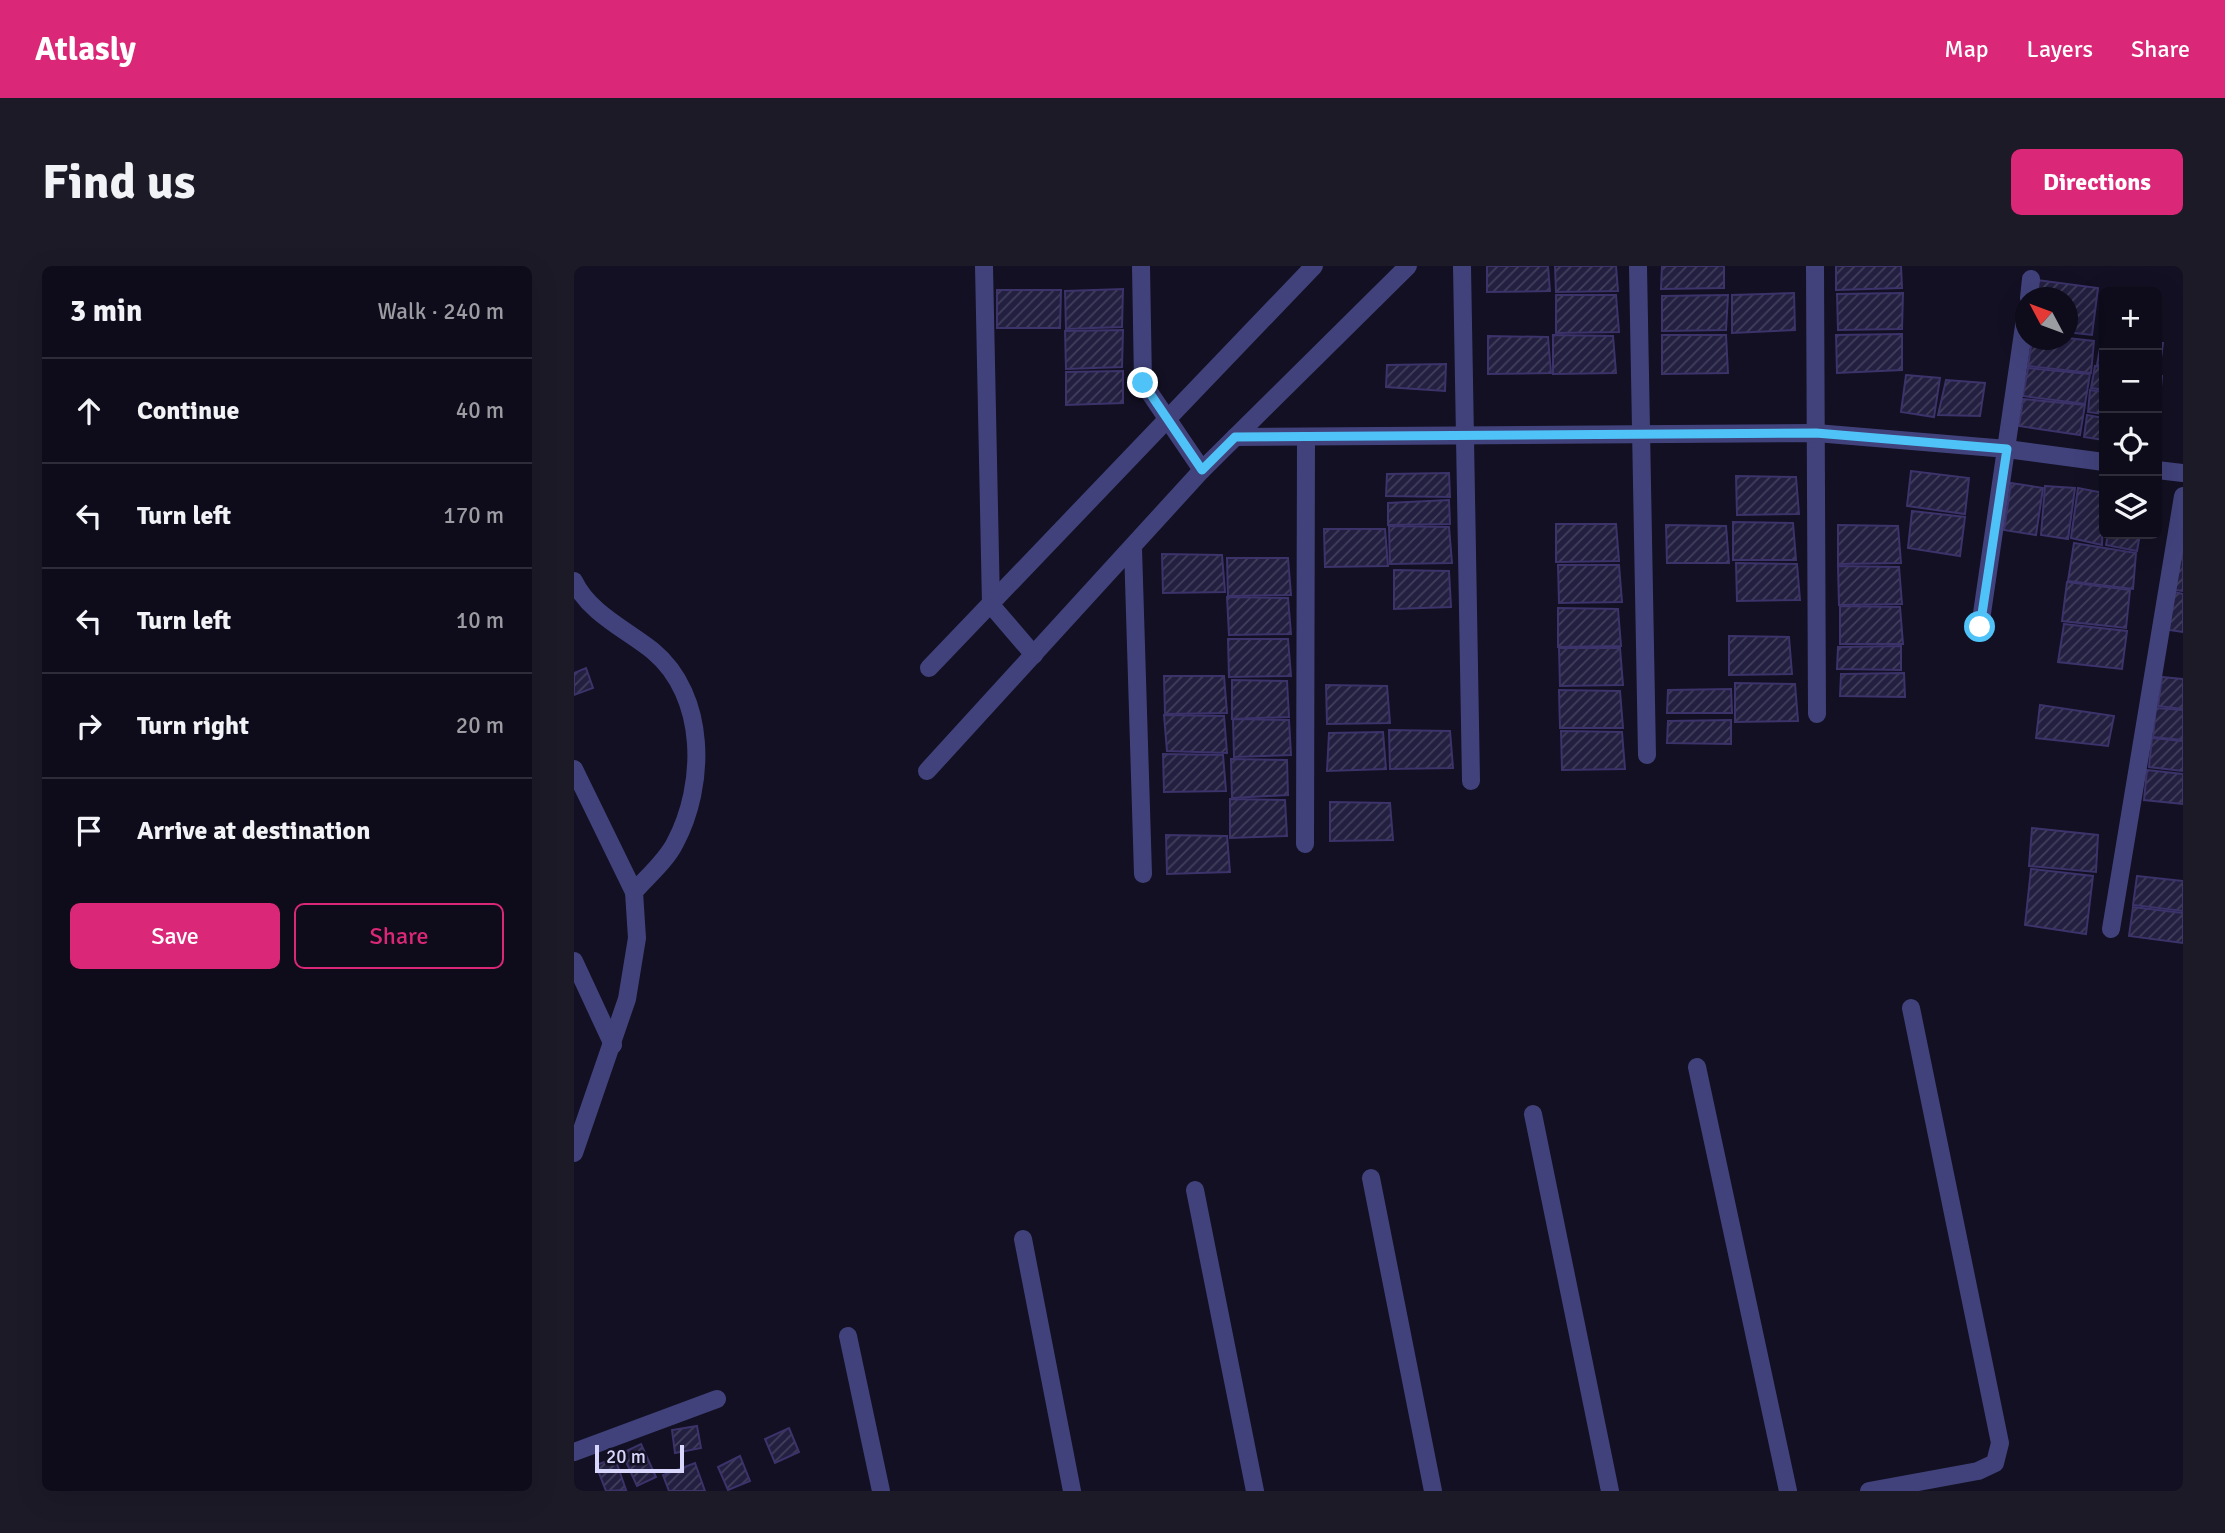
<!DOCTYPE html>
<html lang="en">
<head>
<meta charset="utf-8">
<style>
  :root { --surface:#0e0c1a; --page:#1c1a27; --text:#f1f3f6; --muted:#9b9ba2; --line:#2e2c39; --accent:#db2777 }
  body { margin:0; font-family:Signika,sans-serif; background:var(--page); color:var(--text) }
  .controls { position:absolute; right:21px; top:21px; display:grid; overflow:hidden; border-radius:10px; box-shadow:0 7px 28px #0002 }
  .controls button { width:63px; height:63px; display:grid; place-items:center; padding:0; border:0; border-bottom:2px solid var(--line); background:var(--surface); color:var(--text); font:35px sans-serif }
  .compass { position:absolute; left:1441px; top:21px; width:63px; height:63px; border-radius:50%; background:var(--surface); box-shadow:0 7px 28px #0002; rotate:311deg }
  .scale { position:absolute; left:21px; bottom:18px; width:89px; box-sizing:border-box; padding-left:7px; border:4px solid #d8d6fa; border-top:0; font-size:19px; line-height:24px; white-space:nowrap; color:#d8d6fa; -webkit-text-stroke:5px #121022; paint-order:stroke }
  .stop { position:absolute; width:21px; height:21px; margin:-16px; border:5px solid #4fc3f7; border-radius:50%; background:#fff }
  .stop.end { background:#4fc3f7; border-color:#fff; box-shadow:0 2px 7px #0008 }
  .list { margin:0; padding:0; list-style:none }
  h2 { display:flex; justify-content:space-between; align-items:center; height:91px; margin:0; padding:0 28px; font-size:30px }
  h2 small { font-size:23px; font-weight:400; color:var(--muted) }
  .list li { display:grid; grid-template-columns:46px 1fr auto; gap:21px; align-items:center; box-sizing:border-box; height:105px; padding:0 28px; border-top:2px solid var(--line) }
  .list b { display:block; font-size:26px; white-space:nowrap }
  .list em { font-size:23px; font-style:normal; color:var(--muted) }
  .actions { display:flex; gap:14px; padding:21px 28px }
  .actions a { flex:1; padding:16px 0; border:2px solid var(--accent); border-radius:10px; text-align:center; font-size:24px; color:var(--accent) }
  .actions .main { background:var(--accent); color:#fff }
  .icon { flex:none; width:38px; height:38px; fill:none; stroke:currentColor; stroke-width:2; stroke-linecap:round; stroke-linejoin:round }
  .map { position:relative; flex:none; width:1609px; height:1225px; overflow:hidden; border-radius:10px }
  header { display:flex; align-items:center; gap:42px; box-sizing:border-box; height:98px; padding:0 35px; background:var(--accent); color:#fff }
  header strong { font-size:33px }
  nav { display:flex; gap:38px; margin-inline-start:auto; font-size:24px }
  .intro { display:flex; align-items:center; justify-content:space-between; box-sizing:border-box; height:168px; padding:0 42px }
  h1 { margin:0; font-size:49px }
  .button { padding:18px 32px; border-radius:10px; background:var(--accent); color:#fff; font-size:24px; font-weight:700 }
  main { display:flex; gap:42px; padding:0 42px }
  aside { flex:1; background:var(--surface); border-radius:10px; box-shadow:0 7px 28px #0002 }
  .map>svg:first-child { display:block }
  .building { fill:url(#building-hatch); stroke:#3b336a; stroke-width:2 }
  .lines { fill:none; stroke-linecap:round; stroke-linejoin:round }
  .street { stroke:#41427b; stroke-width:18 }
  .route { stroke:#4fc3f7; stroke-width:9 }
</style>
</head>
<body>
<header>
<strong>Atlasly</strong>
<nav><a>Map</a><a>Layers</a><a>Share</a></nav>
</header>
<div class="intro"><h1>Find us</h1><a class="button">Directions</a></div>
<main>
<aside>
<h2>3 min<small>Walk · 240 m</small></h2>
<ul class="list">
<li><svg class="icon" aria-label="ahead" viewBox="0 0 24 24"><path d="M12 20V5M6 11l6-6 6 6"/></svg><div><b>Continue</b></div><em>40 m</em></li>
<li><svg class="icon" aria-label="left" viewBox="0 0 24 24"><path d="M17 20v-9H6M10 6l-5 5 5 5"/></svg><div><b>Turn left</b></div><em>170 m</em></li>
<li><svg class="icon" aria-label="left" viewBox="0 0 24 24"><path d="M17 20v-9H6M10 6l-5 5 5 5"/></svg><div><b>Turn left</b></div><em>10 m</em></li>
<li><svg class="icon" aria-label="right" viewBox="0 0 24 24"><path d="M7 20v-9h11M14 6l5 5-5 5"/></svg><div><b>Turn right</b></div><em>20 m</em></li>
<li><svg class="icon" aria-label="arrive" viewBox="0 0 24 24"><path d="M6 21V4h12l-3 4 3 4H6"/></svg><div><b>Arrive at destination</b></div></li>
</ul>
<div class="actions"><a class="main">Save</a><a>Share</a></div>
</aside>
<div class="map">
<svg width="1609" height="1225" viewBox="0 0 1609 1225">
  <defs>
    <pattern id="building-hatch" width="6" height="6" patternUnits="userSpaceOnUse" patternTransform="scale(1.75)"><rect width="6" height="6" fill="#231f40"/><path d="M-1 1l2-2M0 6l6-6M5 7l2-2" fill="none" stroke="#423f5c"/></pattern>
  </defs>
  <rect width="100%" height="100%" fill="#121022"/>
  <g class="building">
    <path d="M913 0H974L976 25 913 26Z"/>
    <path d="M981 0H1042L1044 25 982 26Z"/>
    <path d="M1088 0H1150V22L1087 23Z"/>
    <path d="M1262 0H1327L1328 22 1262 24Z"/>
    <path d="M1463 14 1524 22 1518 69 1493 66V32H1460Z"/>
    <path d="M549 23 548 61 492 63 491 25Z"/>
    <path d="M423 24H487L486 62H423Z"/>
    <path d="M1220 27 1221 64 1158 67V29Z"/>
    <path d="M1329 27 1328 63 1264 64 1263 28Z"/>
    <path d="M982 29H1042L1045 66 982 67Z"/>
    <path d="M1154 29 1152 64 1088 65V30Z"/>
    <path d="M549 64 548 101 492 103 491 65Z"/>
    <path d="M1328 68V104L1263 107 1262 69Z"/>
    <path d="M979 69 1039 70 1042 107 979 108Z"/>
    <path d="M1088 69H1152L1154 107 1088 108Z"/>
    <path d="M914 70 974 71 977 107 914 108Z"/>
    <path d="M1528 71H1530V100L1523 99Z"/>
    <path d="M1493 72 1520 75 1517 107 1454 100 1458 74Z"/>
    <path d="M1583 77H1589L1585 107H1583Z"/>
    <path d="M872 98 871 125 812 121 813 99Z"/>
    <path d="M1521 100 1530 102V124L1517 122Z"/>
    <path d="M1454 102 1516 108 1511 138 1449 130Z"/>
    <path d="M549 105V137L492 139V106Z"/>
    <path d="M1332 109 1366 112 1360 151 1327 146Z"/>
    <path d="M1583 109 1588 110 1586 132H1583Z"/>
    <path d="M1372 114 1411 117 1406 150 1364 149Z"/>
    <path d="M1516 124 1530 126V148L1514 146Z"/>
    <path d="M1449 133 1511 139 1506 169 1445 160Z"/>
    <path d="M1513 149 1530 152V174L1510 171Z"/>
    <path d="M1337 205 1395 212 1391 248 1333 240Z"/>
    <path d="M875 207 876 231 812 230 813 208Z"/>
    <path d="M1162 210 1222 211 1225 248 1163 249Z"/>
    <path d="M1437 217 1469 222 1462 269 1430 264Z"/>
    <path d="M1471 220 1501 222 1494 273 1467 269Z"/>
    <path d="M1504 222 1530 227 1528 279 1497 272Z"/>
    <path d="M875 234 876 258 814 259V237Z"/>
    <path d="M1338 245 1391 251 1386 290 1334 282Z"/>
    <path d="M1159 256 1219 257 1222 294H1159Z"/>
    <path d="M982 258H1042L1045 295 982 296Z"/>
    <path d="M1092 259 1152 260 1155 297H1093Z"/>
    <path d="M1264 259 1324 260 1327 297 1264 298Z"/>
    <path d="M815 260 875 261 878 297 816 298Z"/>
    <path d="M750 263H811L814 300 751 301Z"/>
    <path d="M1534 268H1566L1563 285 1532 279Z"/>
    <path d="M1500 277 1562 287 1559 323 1494 315Z"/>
    <path d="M1606 286H1609V325L1601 324Z"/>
    <path d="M588 288 648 289 651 326 589 327Z"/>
    <path d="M653 292H714L717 329 654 330Z"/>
    <path d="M1162 297 1223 298 1226 334 1163 335Z"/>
    <path d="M984 299H1045L1048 336 985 337Z"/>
    <path d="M1264 300 1325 301 1328 338 1265 339Z"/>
    <path d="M820 304 875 305 877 341 820 343Z"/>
    <path d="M1493 316 1556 324 1552 362 1488 355Z"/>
    <path d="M1600 326 1609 328V366L1595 364Z"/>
    <path d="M653 331 714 332 717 368 655 369Z"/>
    <path d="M1266 340 1326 341 1329 378H1266Z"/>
    <path d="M984 342 1044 343 1047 380 984 381Z"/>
    <path d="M1490 358 1553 365 1548 403 1484 396Z"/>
    <path d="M1155 370 1215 371 1218 408 1155 409Z"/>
    <path d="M654 373H714L717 410 655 411Z"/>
    <path d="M1327 380V404L1263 403 1264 381Z"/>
    <path d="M985 382H1046L1049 419 986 420Z"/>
    <path d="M12 402 19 422 0 429V407Z"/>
    <path d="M1330 407 1331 431 1266 430 1267 408Z"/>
    <path d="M590 410H650L653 447 591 448Z"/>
    <path d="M1588 411 1609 413V443L1584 440Z"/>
    <path d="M658 414 713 415 715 451 658 453Z"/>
    <path d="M1161 417 1221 418 1224 455 1161 456Z"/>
    <path d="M752 419 813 420 816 457 753 458Z"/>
    <path d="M1157 423 1158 447H1093L1094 424Z"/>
    <path d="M985 424 1046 425 1049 462H986Z"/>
    <path d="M1466 439 1540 450 1534 480 1462 472Z"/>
    <path d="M1582 442 1609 444V474L1579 471Z"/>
    <path d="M590 449 650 450 653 487 593 485Z"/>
    <path d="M659 453 715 454 717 489 660 491Z"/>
    <path d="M1157 454V478L1093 477 1094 455Z"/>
    <path d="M815 464 876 465 879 502 816 503Z"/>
    <path d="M987 465 1048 466 1051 503 988 504Z"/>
    <path d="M809 466 812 503 753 505 755 467Z"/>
    <path d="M1578 472 1609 475V505L1575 501Z"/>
    <path d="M589 488 649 489 652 525 590 526Z"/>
    <path d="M657 493 713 494 714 529 658 532Z"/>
    <path d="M1573 504 1609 508V538L1570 534Z"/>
    <path d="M656 533 711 534 713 570 656 572Z"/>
    <path d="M756 536 816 537 819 574 756 575Z"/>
    <path d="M1458 562 1524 569 1522 606 1455 600Z"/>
    <path d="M592 569 653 570 656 606 593 608Z"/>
    <path d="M1457 603 1519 610 1512 668 1451 659Z"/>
    <path d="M1563 610 1609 615V645L1559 639Z"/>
    <path d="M1559 641 1609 647V677L1555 670Z"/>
    <path d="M123 1160 127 1182 101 1187 98 1164Z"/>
    <path d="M215 1162 225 1186 201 1197 191 1173Z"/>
    <path d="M67 1178 82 1211 63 1220 48 1187Z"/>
    <path d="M166 1190 176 1215 154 1224 144 1201Z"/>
    <path d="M41 1192 52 1224 32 1225 22 1199Z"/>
    <path d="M121 1197 131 1225H95L89 1209Z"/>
  </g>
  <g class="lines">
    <g class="street">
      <path d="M410 0 417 339 460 389"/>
      <path d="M567 0 569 117 628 204"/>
      <path d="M888 0 897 515"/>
      <path d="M1064 0 1073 489"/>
      <path d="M1241 0 1243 448"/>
      <path d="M1455 32 1457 13"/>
      <path d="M661 171 1242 167 1433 183 1530 196"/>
      <path d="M1583 204 1609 207"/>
      <path d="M559 282 569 608"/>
      <path d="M0 315C15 347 53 364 79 385 133 430 132 519 101 577 92 595 73 611 60 626L63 672 53 733 0 887"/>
      <path d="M1406 361 1451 53"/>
      <path d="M355 402 740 0"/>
      <path d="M0 503 60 626"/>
      <path d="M353 505 628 204 834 0"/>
      <path d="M731 578 732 171"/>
      <path d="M1537 663 1609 230"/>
      <path d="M0 695 39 779"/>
      <path d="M1123 801 1214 1225"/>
      <path d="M959 848 1036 1225"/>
      <path d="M797 912 859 1225"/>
      <path d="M621 924 681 1225"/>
      <path d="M449 973 498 1225"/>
      <path d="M274 1070 307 1225"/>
      <path d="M0 1186 143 1133"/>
      <path d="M1295 1225 1404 1205 1421 1197 1426 1177 1337 742"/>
    </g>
  </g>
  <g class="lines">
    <path class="route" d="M569 117 628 204 661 171 1242 167 1433 183 1406 361"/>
  </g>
</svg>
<div class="controls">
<button>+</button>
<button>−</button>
<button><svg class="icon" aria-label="locate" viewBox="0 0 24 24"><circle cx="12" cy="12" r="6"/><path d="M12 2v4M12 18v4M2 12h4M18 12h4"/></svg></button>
<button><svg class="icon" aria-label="layers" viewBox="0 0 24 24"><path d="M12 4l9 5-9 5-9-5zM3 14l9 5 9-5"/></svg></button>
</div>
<svg class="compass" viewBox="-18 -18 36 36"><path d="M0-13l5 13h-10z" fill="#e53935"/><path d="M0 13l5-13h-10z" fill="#9b9ba2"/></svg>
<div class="scale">20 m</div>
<div class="stop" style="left:1406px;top:361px"></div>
<div class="stop end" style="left:569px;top:117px"></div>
</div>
</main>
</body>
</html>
